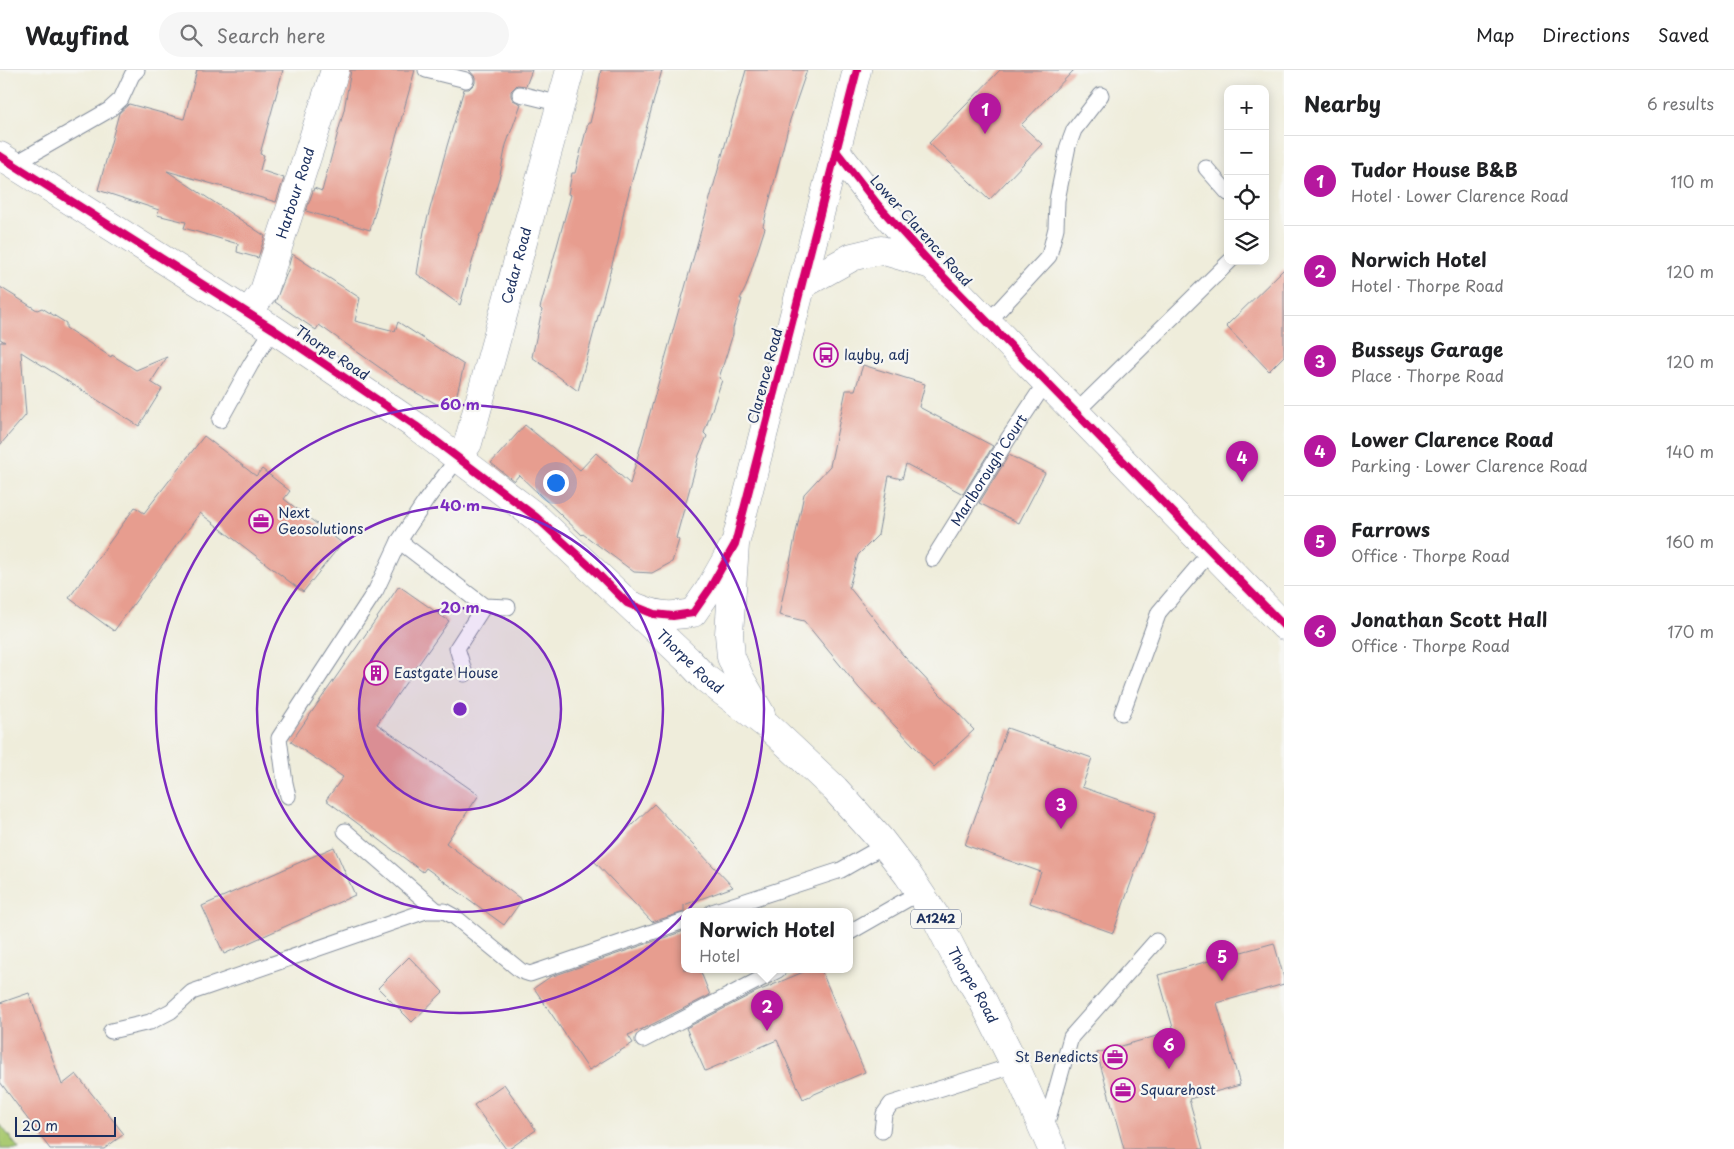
<!DOCTYPE html>
<html lang="en">
<head>
<meta charset="utf-8">
<style>
  :root { --surface:#fff; --page:#f6f6f6; --text:#202124; --muted:#757577; --line:#e0e0e0; --accent:#b5179e }
  body { margin:0; font-family:"Playpen Sans",sans-serif; background:var(--page); color:var(--text) }
  .controls { position:absolute; right:15px; top:15px; display:grid; overflow:hidden; border-radius:10px; box-shadow:0 2px 12px #0003 }
  .controls button { width:45px; height:45px; display:grid; place-items:center; padding:0; border:0; border-bottom:1px solid var(--line); background:var(--surface); color:var(--text); font:25px sans-serif }
  .scale { position:absolute; left:15px; bottom:12px; width:101px; box-sizing:border-box; padding-left:5px; border:2px solid #1b2f5e; border-top:0; font-size:14px; line-height:18px; white-space:nowrap; color:#1b2f5e; -webkit-text-stroke:4px #f6f6f2; paint-order:stroke }
  .you { position:absolute; left:555px; top:412px; width:18px; height:18px; margin:-12px; border:4px solid #fff; border-radius:50%; background:#1a73e8; box-shadow:0 0 0 8px #1a73e833 }
  .badge { display:grid; place-items:center; width:32px; height:32px; border-radius:50%; background:var(--accent); color:#fff; font-size:16px; font-weight:700 }
  .pin { position:absolute; translate:-50% -41px; filter:drop-shadow(0 1px 2px #0008) }
  .pin::after { content:''; position:absolute; top:26px; width:18px; height:15px; background:inherit; clip-path:polygon(0 0,100% 0,50% 100%) }
  .popup { position:absolute; left:681px; top:838px; width:172px; height:65px; box-sizing:border-box; display:grid; place-content:center; border-radius:10px; background:var(--surface); filter:drop-shadow(0 1px 4px #0005); font-size:16px; white-space:nowrap; color:var(--muted) }
  .popup b { font-size:19px; color:var(--text) }
  .popup::after { content:''; position:absolute; left:50%; top:100%; margin-left:-10px; border:10px solid transparent; border-top-color:var(--surface) }
  .list { margin:0; padding:0; list-style:none }
  h2 { display:flex; justify-content:space-between; align-items:center; height:65px; margin:0; padding:0 20px; font-size:21px }
  h2 small { font-size:16px; font-weight:400; color:var(--muted) }
  .list li { display:grid; grid-template-columns:32px 1fr auto; gap:15px; align-items:center; box-sizing:border-box; height:90px; padding:0 20px; border-top:1px solid var(--line) }
  .list b { display:block; font-size:19px; white-space:nowrap }
  .list p { margin:0; font-size:16px; white-space:nowrap; color:var(--muted) }
  .list em { font-size:16px; font-style:normal; color:var(--muted) }
  .icon { flex:none; width:28px; height:28px; fill:none; stroke:currentColor; stroke-width:2; stroke-linecap:round; stroke-linejoin:round }
  .map { position:relative; flex:none; width:1284px; height:1079px; overflow:hidden }
  header { display:flex; align-items:center; gap:30px; box-sizing:border-box; height:70px; padding:0 25px; background:var(--surface); border-bottom:1px solid var(--line) }
  header strong { font-size:24px }
  nav { display:flex; gap:28px; margin-inline-start:auto; font-size:18px }
  .search { width:350px; height:45px; background:var(--page); display:flex; align-items:center; gap:12px; box-sizing:border-box; padding:0 18px; border-radius:28px; color:var(--muted); font-size:19px }
  main { display:flex }
  aside { flex:1; background:var(--surface) }
  .map>svg:first-child { display:block }
  .green { fill:#aaca72; stroke:#627c68 }
  .building { fill:#e79d8f }
  .lines { fill:none; stroke-linecap:round; stroke-linejoin:round }
  .service-casing { stroke:#858e9c; stroke-width:17 }
  .minor-casing { stroke:#858e9c; stroke-width:29 }
  .primary-casing { stroke:#858e9c; stroke-width:29 }
  .service { stroke:#fff; stroke-width:15 }
  .minor { stroke:#fff; stroke-width:28 }
  .primary { stroke:#fff; stroke-width:28 }
  .cycleway-casing { stroke:#f6f6f2; stroke-width:11 }
  .cycleway { stroke:#d6006c; stroke-width:8 }
  .ring { fill:none; stroke:#7b2cbf; stroke-width:2.5 }
  .labels { text-anchor:middle; stroke-width:4.5; stroke-linejoin:round; paint-order:stroke }
  .shield { fill:#f6f6f2; stroke:#5d6b8a; stroke-width:1 }
  .shield-label { font-size:12px; font-weight:bold; fill:#1b2f5e }
  .street-label { font-size:14px; fill:#1b2f5e; stroke:#f6f6f2 }
  .poi-label { font-size:14px; fill:#1b2f5e; stroke:#f6f6f2; text-anchor:start }
  .centre { fill:#7b2cbf; stroke:#f6f6f2; stroke-width:2.5 }
  .ring-label { font-size:15px; text-anchor:middle; font-weight:bold; fill:#7b2cbf; stroke:#f6f6f2; stroke-width:4.5; stroke-linejoin:round; paint-order:stroke }
</style>
</head>
<body>
<header>
<strong>Wayfind</strong>
<div class="search"><svg class="icon" aria-label="search" viewBox="0 0 24 24"><circle cx="10" cy="10" r="6"/><path d="M15 15l6 6"/></svg>Search here</div>
<nav><a>Map</a><a>Directions</a><a>Saved</a></nav>
</header>
<main>
<div class="map">
<svg width="1284" height="1079" viewBox="0 0 1284 1079">
  <rect width="100%" height="100%" fill="#f6f6f2"/>
  <filter id="ink" filterUnits="userSpaceOnUse"><feTurbulence type="fractalNoise" baseFrequency=".02" numOctaves="2"/><feDisplacementMap in="SourceGraphic" scale="10" xChannelSelector="R" yChannelSelector="G"/><feConvolveMatrix kernelMatrix="1 2 1 2 8 2 1 2 1" color-interpolation-filters="sRGB"/></filter>
  <filter id="wash" filterUnits="userSpaceOnUse"><feTurbulence type="fractalNoise" baseFrequency=".0096" numOctaves="4" result="noise"/><feDisplacementMap in="SourceGraphic" scale="20" xChannelSelector="R" yChannelSelector="G"/><feGaussianBlur stdDeviation="1.12" result="paint"/><feColorMatrix in="noise" values="0 0 0 0 0 0 0 0 0 0 0 0 0 0 0 0 0 1.4 0 .05"/><feComposite in="paint" operator="in"/></filter>
  <g filter="url(#wash)">
    <rect width="100%" height="100%" fill="#efeddb"/>
    <path class="green" d="M0 1054 19 1079H0Z"/>
    <g id="blocks">
      <g class="building">
        <path d="M197 0H283L260 84 264 85 260 100 284 108 276 132 167 101 265 166 258 188 237 182 238 174 184 158 186 152 157 145 159 140 98 120 119 43 129 34 184 49Z"/>
        <path d="M351 0H415L370 160 306 141 314 118 322 121 344 40Z"/>
        <path d="M469 0H532L526 16 517 15 511 21V26L513 30 521 34 506 75 500 105 482 163 480 164 460 235 417 204 424 161 447 76 464 19H469L475 13V7Z"/>
        <path d="M601 0H662L624 140 618 172 578 321 532 287 542 240 540 238 571 125 568 124 572 103H575L588 53H590L597 24Z"/>
        <path d="M746 0H807L790 50 763 156 765 158 746 217 740 229H742L733 258V264L719 308 722 310 704 363 707 366 699 385 676 468 679 470 672 492 652 503 634 502 583 464 582 465 519 405 514 411 491 393 525 355 580 400 596 383 630 414Z"/>
        <path d="M1000 0H1074L1021 55 1042 74 989 130 929 73Z"/>
        <path d="M292 184 360 228 355 251 395 261 398 252 464 295 456 328 442 337 413 321 319 255 316 260 275 232 289 198H288Z"/>
        <path d="M1284 199V286L1269 301 1226 256Z"/>
        <path d="M0 217 37 240 42 238 66 253V258L111 287 112 285 136 300 167 287 151 312 162 319 139 356 21 282 26 345 0 375V272H5L0 269Z"/>
        <path d="M863 295 925 314 919 337 993 376 963 424 906 394 902 409 889 406 878 465 858 485 849 517 903 585 974 660 934 697 859 618 804 551 779 545 804 424 830 396 846 320H855Z"/>
        <path d="M204 366 256 406 262 399 290 421 284 429 342 473 303 522 200 443 114 561 69 528 135 437 144 443Z"/>
        <path d="M1009 385 1045 403 1019 453 979 433Z"/>
        <path d="M399 516 449 551 377 654 479 725 446 773 522 830 504 855 426 798 423 802 326 730 343 707 291 672Z"/>
        <path d="M1007 658 1092 688 1082 717 1156 743 1113 863 1030 833 1041 802 965 775Z"/>
        <path d="M654 734 733 817 684 835V842L652 852 594 791Z"/>
        <path d="M334 777 355 825 224 884 202 836Z"/>
        <path d="M684 861V900H700L710 925 647 957 628 965 633 973 589 1000 534 918 550 907Z"/>
        <path d="M1274 873 1284 908V914L1217 933 1240 1015 1189 1029 1203 1079H1124L1097 983 1174 961 1158 905Z"/>
        <path d="M409 887 443 922 412 952 378 918Z"/>
        <path d="M808 900H821L865 1002 803 1029 777 970 705 1001 686 958 756 922Z"/>
        <path d="M29 923 62 1015 76 1004 124 1064 104 1079H50L0 1012V933Z"/>
        <path d="M504 1014 536 1060 509 1079H506L474 1035Z"/>
      </g>
    </g>
  </g>
  <g filter="url(#ink)">
    <use href="#blocks" fill-opacity="0" stroke="#858e9c" stroke-width="1"/>
    <g class="lines">
      <g class="service-casing">
        <g id="service">
          <path d="M426 0 466 10"/>
          <path d="M520 24 561 34"/>
          <path d="M13 95 109 40 121 29 132 5 137 0"/>
          <path d="M1206 98 1228 123"/>
          <path d="M988 252 1049 186 1056 158 1057 130 1068 76 1074 60 1101 25"/>
          <path d="M1076 342 1230 191"/>
          <path d="M220 350 251 294 273 259"/>
          <path d="M399 471 484 536 508 537"/>
          <path id="s1" d="M933 489 1008 369 1046 312"/>
          <path d="M465 604 457 578 484 536"/>
          <path d="M1122 643 1159 542 1211 481"/>
          <path d="M288 726 285 713 279 668 376 520 399 471 427 429 458 388"/>
          <path d="M345 761 436 840"/>
          <path d="M712 842 841 800 885 775"/>
          <path d="M850 862 920 822"/>
          <path d="M111 961 150 952 171 941 192 922 426 841H444L455 847 521 901 530 904 684 851"/>
          <path d="M643 970 778 900"/>
          <path d="M1045 1060 1071 967 1156 871"/>
          <path d="M882 1061 884 1044 891 1034 1015 995"/>
        </g>
      </g>
      <g class="minor-casing">
        <g id="minor">
          <path d="M836 81 878 135 932 195 1284 556"/>
          <path d="M802 215 852 187 881 180 932 195"/>
          <path id="s2" d="M248 243 264 221 335 0"/>
          <path id="s3" d="M458 388 468 373 570 0"/>
        </g>
      </g>
      <g class="primary-casing">
        <g id="primary">
          <path id="s4" d="M0 86 273 259 416 356 536 447 688 590 705 608 768 656 835 719 880 769 908 805 934 844 955 885 982 929 1015 995 1052 1079"/>
          <path d="M633 536C657 546 667 547 693 543L709 520 731 481"/>
          <path d="M761 644 740 608 731 587 729 564 735 474 857 0"/>
        </g>
      </g>
      <use href="#service" class="service"/>
      <use href="#minor" class="minor"/>
      <use href="#primary" class="primary"/>
      <g class="cycleway-casing">
        <g id="cycleway">
          <path d="M836 81 878 135 932 195 1284 556"/>
          <path d="M0 86 273 259 416 356 536 447 597 503 627 533 654 544 673 546 693 543 709 520 735 474 857 0"/>
        </g>
      </g>
      <use href="#cycleway" class="cycleway"/>
    </g>
  </g>
  <circle cx="460" cy="639" r="101" fill="#7b2cbf" fill-opacity=".12"/>
  <g class="ring">
    <circle cx="460" cy="639" r="101"/>
    <circle cx="460" cy="639" r="203"/>
    <circle cx="460" cy="639" r="304"/>
  </g>
  <defs>
    <g id="bus-ring" transform="scale(1.25)"><circle r="9.5" fill="#f6f6f2" stroke="#b5179e" stroke-width="1.5"/><path d="M-5-6H5V4H4V6H2V4H-2V6H-4V4H-5ZM-3.5-4V0h7V-4ZM-3.5 1.2v1.5H-2V1.2ZM2 1.2v1.5H3.5V1.2Z" fill="#b5179e"/></g>
    <g id="office-ring" transform="scale(1.25)"><circle r="9.5" fill="#f6f6f2" stroke="#b5179e" stroke-width="1.5"/><path d="M-6-3h4V-5.5h4V-3h4V5H-6ZM-1-4.5V-3h2v-1.5ZM-6 0V1H6V0Z" fill="#b5179e"/></g>
    <g id="building-ring" transform="scale(1.25)"><circle r="9.5" fill="#f6f6f2" stroke="#b5179e" stroke-width="1.5"/><path d="M-4-6H4V6H1V3H-1V6H-4ZM-2.5-4.3h1.7v1.8h-1.7ZM.8-4.3h1.7v1.8H.8ZM-2.5-1h1.7V.8h-1.7ZM.8-1h1.7V.8H.8Z" fill="#b5179e"/></g>
  </defs>
  <g fill-rule="evenodd">
    <use href="#bus-ring" x="826" y="285"/>
    <use href="#office-ring" x="261" y="451"/>
    <use href="#building-ring" x="376" y="603"/>
    <use href="#office-ring" x="1115" y="987"/>
    <use href="#office-ring" x="1123" y="1020"/>
  </g>
  <g class="labels">
    <rect class="shield" x="911" y="839.5" width="50" height="19" rx="4"/>
    <g class="shield-label">
      <text x="936" y="853">A1242</text>
    </g>
    <g class="street-label">
      <text dy="5" stroke="none"><textPath href="#s2" startOffset="130">Harbour Road</textPath></text>
      <text transform="translate(921 161) rotate(48)" y="5">Lower Clarence Road</text>
      <text dy="5" stroke="none"><textPath href="#s3" startOffset="202">Cedar Road</textPath></text>
      <text transform="translate(332 283) rotate(34)" y="5">Thorpe Road</text>
      <text transform="translate(765 306) rotate(-75)" y="5">Clarence Road</text>
      <text dy="5" stroke="none"><textPath href="#s1" startOffset="105">Marlborough Court</textPath></text>
      <text dy="5" stroke="none"><textPath href="#s4" startOffset="858">Thorpe Road</textPath></text>
      <text dy="5" stroke="none"><textPath href="#s4" startOffset="1292">Thorpe Road</textPath></text>
    </g>
    <g class="poi-label">
      <text x="844" y="290">layby, adj</text>
      <text x="278" y="448">Next<tspan x="278" dy="16">Geosolutions</tspan></text>
      <text x="394" y="608">Eastgate House</text>
      <text x="1098" y="992" text-anchor="end">St Benedicts</text>
      <text x="1140" y="1025">Squarehost</text>
    </g>
  </g>
  <circle cx="460" cy="639" r="8" class="centre"/>
  <g class="ring-label">
    <text x="460" y="340">60 m</text>
    <text x="460" y="441">40 m</text>
    <text x="460" y="543">20 m</text>
  </g>
</svg>
<div class="controls">
<button>+</button>
<button>−</button>
<button><svg class="icon" aria-label="locate" viewBox="0 0 24 24"><circle cx="12" cy="12" r="6"/><path d="M12 2v4M12 18v4M2 12h4M18 12h4"/></svg></button>
<button><svg class="icon" aria-label="layers" viewBox="0 0 24 24"><path d="M12 4l9 5-9 5-9-5zM3 14l9 5 9-5"/></svg></button>
</div>
<div class="scale">20 m</div>
<div class="you"></div>
<div class="pin badge" style="left:985px;top:64px">1</div>
<div class="pin badge" style="left:767px;top:961px">2</div>
<div class="popup"><b>Norwich Hotel</b>Hotel</div>
<div class="pin badge" style="left:1061px;top:759px">3</div>
<div class="pin badge" style="left:1242px;top:412px">4</div>
<div class="pin badge" style="left:1222px;top:911px">5</div>
<div class="pin badge" style="left:1169px;top:999px">6</div>
</div>
<aside>
<h2>Nearby<small>6 results</small></h2>
<ul class="list">
<li><span class="badge">1</span><div><b>Tudor House B&amp;B</b><p>Hotel · Lower Clarence Road</p></div><em>110 m</em></li>
<li><span class="badge">2</span><div><b>Norwich Hotel</b><p>Hotel · Thorpe Road</p></div><em>120 m</em></li>
<li><span class="badge">3</span><div><b>Busseys Garage</b><p>Place · Thorpe Road</p></div><em>120 m</em></li>
<li><span class="badge">4</span><div><b>Lower Clarence Road</b><p>Parking · Lower Clarence Road</p></div><em>140 m</em></li>
<li><span class="badge">5</span><div><b>Farrows</b><p>Office · Thorpe Road</p></div><em>160 m</em></li>
<li><span class="badge">6</span><div><b>Jonathan Scott Hall</b><p>Office · Thorpe Road</p></div><em>170 m</em></li>
</ul>
</aside>
</main>
</body>
</html>
